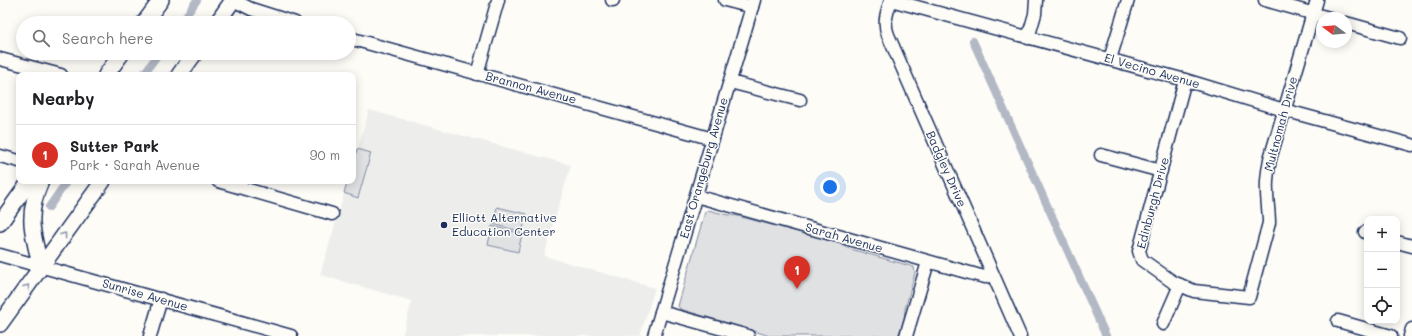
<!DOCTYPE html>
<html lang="en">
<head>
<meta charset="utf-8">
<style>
  :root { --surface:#fff; --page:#f6f6f6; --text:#202124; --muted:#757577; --line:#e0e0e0; --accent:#d93025 }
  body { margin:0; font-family:Mali,sans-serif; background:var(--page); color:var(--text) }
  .controls { position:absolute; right:12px; bottom:12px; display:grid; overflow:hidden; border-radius:8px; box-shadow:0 2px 10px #0003 }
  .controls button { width:36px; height:36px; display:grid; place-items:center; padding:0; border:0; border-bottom:1px solid var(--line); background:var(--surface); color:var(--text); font:20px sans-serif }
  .compass { position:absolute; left:1316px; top:12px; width:36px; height:36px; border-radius:50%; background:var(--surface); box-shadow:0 2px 10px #0003; rotate:286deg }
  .you { position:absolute; left:830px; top:187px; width:14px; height:14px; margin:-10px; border:3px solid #fff; border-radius:50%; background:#1a73e8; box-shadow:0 0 0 6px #1a73e833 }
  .badge { display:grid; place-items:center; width:26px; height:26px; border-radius:50%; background:var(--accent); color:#fff; font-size:13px; font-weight:700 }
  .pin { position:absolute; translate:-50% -33px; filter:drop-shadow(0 1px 2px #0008) }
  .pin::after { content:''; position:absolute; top:21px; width:14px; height:12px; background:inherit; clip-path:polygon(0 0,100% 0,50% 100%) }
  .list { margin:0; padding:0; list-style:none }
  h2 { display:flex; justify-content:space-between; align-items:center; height:52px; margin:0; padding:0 16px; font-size:17px }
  h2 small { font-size:13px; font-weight:400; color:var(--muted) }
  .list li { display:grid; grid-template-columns:26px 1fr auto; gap:12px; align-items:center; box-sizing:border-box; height:60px; padding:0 16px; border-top:1px solid var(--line) }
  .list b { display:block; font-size:15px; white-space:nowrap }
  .list p { margin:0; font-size:13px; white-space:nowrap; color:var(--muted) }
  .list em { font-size:13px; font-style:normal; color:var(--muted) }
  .icon { flex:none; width:22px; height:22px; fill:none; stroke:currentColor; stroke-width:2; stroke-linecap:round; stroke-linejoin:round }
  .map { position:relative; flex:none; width:1412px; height:336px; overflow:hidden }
  .search { position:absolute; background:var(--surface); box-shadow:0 2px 10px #0003; left:16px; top:16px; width:340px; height:44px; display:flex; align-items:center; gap:10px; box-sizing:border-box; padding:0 14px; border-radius:22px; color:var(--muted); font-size:15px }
  .panel { position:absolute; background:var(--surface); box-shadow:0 2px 10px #0003; left:16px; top:72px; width:340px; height:112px; border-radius:8px }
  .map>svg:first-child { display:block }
  .built { fill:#edeeec }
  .green { fill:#e0e1e3; stroke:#7e88a0 }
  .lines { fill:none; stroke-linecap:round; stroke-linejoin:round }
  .canal { stroke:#b3b8c5; stroke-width:8 }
  .minor-casing { stroke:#1b2f5e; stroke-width:15 }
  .major-casing { stroke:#1b2f5e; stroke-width:18 }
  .minor { stroke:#fdfcf7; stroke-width:12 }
  .major { stroke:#fdfcf7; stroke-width:15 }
  .oneway { stroke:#8c96aa }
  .poi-dot { fill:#1b2f5e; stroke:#fdfcf7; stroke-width:1.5 }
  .labels { text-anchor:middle; stroke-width:3; stroke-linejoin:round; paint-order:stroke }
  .street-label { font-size:12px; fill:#1b2f5e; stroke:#fdfcf7 }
  .poi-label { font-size:12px; fill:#1b2f5e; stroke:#fdfcf7; text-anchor:start }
</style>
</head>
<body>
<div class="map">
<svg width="1412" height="336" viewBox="0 0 1412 336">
  <rect width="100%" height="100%" fill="#fdfcf7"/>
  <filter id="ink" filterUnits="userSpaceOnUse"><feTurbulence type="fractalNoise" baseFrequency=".025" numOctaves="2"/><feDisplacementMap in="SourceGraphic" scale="8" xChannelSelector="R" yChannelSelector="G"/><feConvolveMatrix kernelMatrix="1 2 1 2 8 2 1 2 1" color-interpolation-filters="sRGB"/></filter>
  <g filter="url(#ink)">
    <path class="built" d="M369 110 571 165 544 256 655 288 640 336H402L412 301 320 275 348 181H353V164Z"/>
    <g class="green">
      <path d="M357 149 371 153 358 198 344 193 348 181H353V164Z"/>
      <path d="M497 207 527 214 522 232 493 224Z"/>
      <path d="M708 210 728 215 738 216 838 243 847 248 914 267 915 273 905 309 904 320 898 336H770L680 309 678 306 705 212Z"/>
      <path d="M492 226 522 234 518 252 488 245Z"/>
    </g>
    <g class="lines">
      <g class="canal">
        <path d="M181 23 197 0"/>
        <path d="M973 41 1106 336"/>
        <path d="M143 75 159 53"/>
        <path d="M49 207 67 181"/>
      </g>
      <g class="minor-casing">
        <g id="minor">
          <path d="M233 0 251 9 295 23"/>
          <path d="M612 0H613"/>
          <path d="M725 0 752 7"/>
          <path d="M891 0 1185 80 1284 110 1412 145"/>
          <path d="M891 0C887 12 883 22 888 35L1020 336"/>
          <path d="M1265 0 1329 18"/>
          <path d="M1346 23 1400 38"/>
          <path d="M349 38 713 139"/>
          <path d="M1028 38 1035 14 1036 0"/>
          <path d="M0 59 61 75"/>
          <path d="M1110 59 1128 0"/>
          <path d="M477 74 498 0"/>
          <path d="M1185 80 1139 251 1142 260 1173 282 1194 291 1249 297 1269 223C1269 212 1267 202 1267 191 1266 180 1268 170 1270 159L1317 0"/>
          <path d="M730 82 800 100"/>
          <path d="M1101 155 1161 171"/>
          <path d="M0 156 19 161"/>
          <path d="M218 181 332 214"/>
          <path d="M696 196 977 275 985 277 993 275"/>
          <path d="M1365 232 1367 233"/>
          <path d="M1397 242 1412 246"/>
          <path d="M0 255 291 336"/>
          <path d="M661 312 748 336"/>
          <path d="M1338 321 1391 336"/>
          <path d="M1163 324 1180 285"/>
          <path d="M150 336 161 299"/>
          <path d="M654 336 754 0"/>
          <path d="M906 336 928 262"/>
          <path d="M1410 336 1412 329"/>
        </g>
      </g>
      <g class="major-casing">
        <g id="major">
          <path d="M144 23 161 0"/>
          <path d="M217 23 233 0"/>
          <path d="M106 75 122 53"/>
          <path d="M179 75 195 53"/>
          <path d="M0 223 30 181"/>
          <path d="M41 267C32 232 26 215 41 181"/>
          <path d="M0 324 103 181"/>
        </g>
      </g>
      <use href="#minor" class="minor"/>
      <use href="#major" class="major"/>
    </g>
    <defs><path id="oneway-chevron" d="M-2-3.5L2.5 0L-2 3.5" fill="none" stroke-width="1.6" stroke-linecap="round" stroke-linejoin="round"/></defs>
    <g class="oneway">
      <use href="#oneway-chevron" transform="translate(64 235) rotate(-54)"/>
      <use href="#oneway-chevron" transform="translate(27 287) rotate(-54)"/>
    </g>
  </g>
  <circle class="poi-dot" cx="444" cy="225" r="4"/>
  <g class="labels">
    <g class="street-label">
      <text transform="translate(1152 71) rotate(16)" y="4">El Vecino Avenue</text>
      <text transform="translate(531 88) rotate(15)" y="4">Brannon Avenue</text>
      <text transform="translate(1281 124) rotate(-75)" y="4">Multnomah Drive</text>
      <text transform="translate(704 168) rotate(-74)" y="4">East Orangeburg Avenue</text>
      <text transform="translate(946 169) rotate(66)" y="4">Badgley Drive</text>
      <text transform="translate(1153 203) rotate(-75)" y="4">Edinburgh Drive</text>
      <text transform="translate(844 238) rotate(16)" y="4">Sarah Avenue</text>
      <text transform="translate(145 295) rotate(16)" y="4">Sunrise Avenue</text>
    </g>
    <g class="poi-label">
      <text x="452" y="222">Elliott Alternative<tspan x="452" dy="14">Education Center</tspan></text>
    </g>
  </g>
</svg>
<div class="controls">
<button>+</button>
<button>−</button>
<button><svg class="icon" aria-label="locate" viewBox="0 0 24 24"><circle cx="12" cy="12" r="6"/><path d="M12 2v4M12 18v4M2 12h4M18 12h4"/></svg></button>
</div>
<svg class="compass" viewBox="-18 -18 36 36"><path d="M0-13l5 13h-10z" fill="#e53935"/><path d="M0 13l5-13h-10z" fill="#757577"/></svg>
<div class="you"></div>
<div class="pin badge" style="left:797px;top:289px">1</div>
<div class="search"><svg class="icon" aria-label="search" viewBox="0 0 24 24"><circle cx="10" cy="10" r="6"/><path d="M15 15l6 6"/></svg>Search here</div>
<section class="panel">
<h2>Nearby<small></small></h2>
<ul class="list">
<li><span class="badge">1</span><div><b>Sutter Park</b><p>Park · Sarah Avenue</p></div><em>90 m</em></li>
</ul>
</section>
</div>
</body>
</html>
